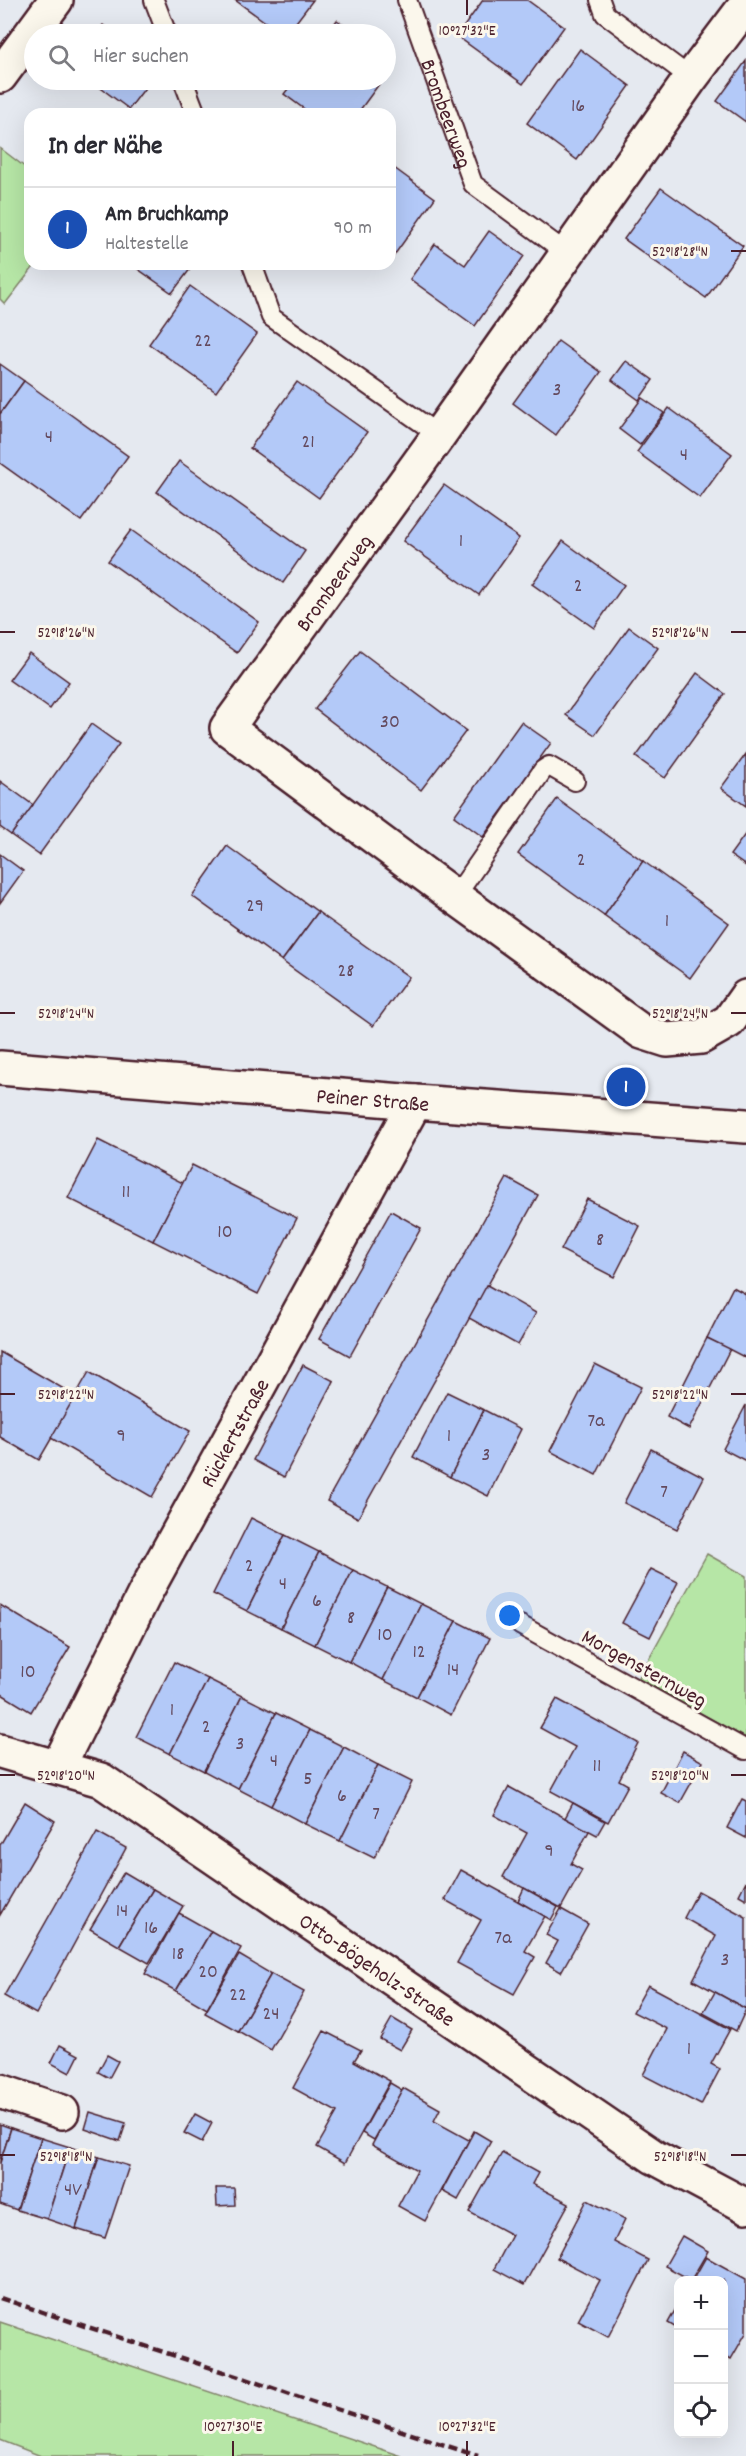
<!DOCTYPE html>
<html lang="de">
<head>
<meta charset="utf-8">
<style>
  :root { --surface:#fff; --page:#f2f2f3; --text:#2b2b33; --muted:#7c7c81; --line:#e1e1e2; --accent:#7c3aed }
  body { margin:0; font-family:Dekko,sans-serif; background:var(--page); color:var(--text) }
  .controls { position:absolute; right:18px; bottom:18px; display:grid; overflow:hidden; border-radius:12px; box-shadow:0 6px 24px #0002 }
  .controls button { width:54px; height:54px; display:grid; place-items:center; padding:0; border:0; border-bottom:2px solid var(--line); background:var(--surface); color:var(--text); font:30px sans-serif }
  .you { position:absolute; left:510px; top:1616px; width:21px; height:21px; margin:-15px; border:4px solid #fff; border-radius:50%; background:#1a73e8; box-shadow:0 0 0 9px #1a73e833 }
  .badge { display:grid; place-items:center; width:39px; height:39px; border-radius:50%; background:var(--accent); color:#fff; font-size:20px; font-weight:700 }
  .pin { position:absolute; translate:-50% -50%; border:3px solid #fff; box-shadow:0 2px 6px #0006 }
  .list { margin:0; padding:0; list-style:none }
  h2 { display:flex; justify-content:space-between; align-items:center; height:78px; margin:0; padding:0 24px; font-size:26px }
  h2 small { font-size:20px; font-weight:400; color:var(--muted) }
  .list li { display:grid; grid-template-columns:39px 1fr auto; gap:18px; align-items:center; box-sizing:border-box; height:84px; padding:0 24px; border-top:2px solid var(--line) }
  .list b { display:block; font-size:22px; white-space:nowrap }
  .list p { margin:0; font-size:20px; white-space:nowrap; color:var(--muted) }
  .list em { font-size:20px; font-style:normal; color:var(--muted) }
  .icon { flex:none; width:33px; height:33px; fill:none; stroke:currentColor; stroke-width:2; stroke-linecap:round; stroke-linejoin:round }
  .map { position:relative; flex:none; width:746px; height:2456px; overflow:hidden }
  .search { position:absolute; background:var(--surface); box-shadow:0 6px 24px #0002; left:24px; top:24px; width:372px; height:66px; display:flex; align-items:center; gap:15px; box-sizing:border-box; padding:0 21px; border-radius:33px; color:var(--muted); font-size:22px }
  .panel { position:absolute; background:var(--surface); box-shadow:0 6px 24px #0002; left:24px; top:108px; width:372px; height:162px; border-radius:18px }
  .map>svg:first-child { display:block }
  .green { fill:#b6e6a6; stroke:#808268; stroke-width:1.5 }
  .building { fill:#b3c9f8; stroke:#4a1f2b; stroke-width:1.5 }
  .lines { fill:none; stroke-linecap:round; stroke-linejoin:round }
  .service-casing { stroke:#4a1f2b; stroke-width:22 }
  .minor-casing { stroke:#4a1f2b; stroke-width:38 }
  .secondary-casing { stroke:#4a1f2b; stroke-width:38 }
  .service { stroke:#fbf7ec; stroke-width:18 }
  .minor { stroke:#fbf7ec; stroke-width:33 }
  .secondary { stroke:#fbf7ec; stroke-width:33 }
  .rail { stroke:#4a1f2b; stroke-width:4.5; stroke-dasharray:9 4.5; stroke-linecap:butt }
  .ticks { fill:none; stroke:#4a1f2b; stroke-width:2 }
  .labels { text-anchor:middle; stroke-width:6; stroke-linejoin:round; paint-order:stroke }
  .number-label { font-size:20px; fill:#644a5e }
  .street-label { font-size:22px; fill:#4a1f2b; stroke:#fbf7ec }
  .ticks-label { font-size:15px; text-anchor:middle; fill:#4a1f2b; stroke:#fbf7ec; stroke-width:6; stroke-linejoin:round; paint-order:stroke }
</style>
</head>
<body>
<div class="map">
<svg width="746" height="2456" viewBox="0 0 746 2456">
  <rect width="100%" height="100%" fill="#e5e9f0"/>
  <filter id="ink" filterUnits="userSpaceOnUse"><feTurbulence type="fractalNoise" baseFrequency=".0167" numOctaves="2"/><feDisplacementMap in="SourceGraphic" scale="12" xChannelSelector="R" yChannelSelector="G"/><feConvolveMatrix kernelMatrix="1 2 1 2 8 2 1 2 1" color-interpolation-filters="sRGB"/></filter>
  <g filter="url(#ink)">
    <g class="green">
      <path d="M0 148 30 171V264H36L5 304 0 299Z"/>
      <path d="M707 1554 746 1576V1738L638 1679Z"/>
      <path d="M0 2322 402 2456H41L0 2440Z"/>
    </g>
    <g class="building">
      <path d="M235 0H313L287 34H282Z"/>
      <path d="M483 0H527L564 27 523 84 457 36Z"/>
      <path d="M337 20 357 34H327Z"/>
      <path d="M103 25 116 34H95Z"/>
      <path d="M580 49 630 86 577 160 527 123Z"/>
      <path d="M386 55 395 62 386 74Z"/>
      <path d="M746 61V122L717 101Z"/>
      <path d="M90 80H151L129 109Z"/>
      <path d="M295 80H382L357 114H311L284 94Z"/>
      <path d="M390 165 435 198 390 261Z"/>
      <path d="M661 188 743 246 706 298 624 239Z"/>
      <path d="M489 231 524 256 475 326 410 279 435 244 465 265Z"/>
      <path d="M142 264H194L172 293 138 269Z"/>
      <path d="M190 286 257 334 216 392 149 344Z"/>
      <path d="M558 341 601 372 556 435 513 403Z"/>
      <path d="M626 361 653 380 639 400 612 380Z"/>
      <path d="M0 364 24 381 0 414Z"/>
      <path d="M24 381 128 456 81 521 0 463V414Z"/>
      <path d="M297 382 367 432 319 498 250 448Z"/>
      <path d="M642 398 664 413 640 445 619 429Z"/>
      <path d="M669 408 732 454 700 498 637 452Z"/>
      <path d="M179 461 305 551 283 583 157 492Z"/>
      <path d="M444 485 519 538 479 595 403 541Z"/>
      <path d="M131 530 259 622 237 653 108 561Z"/>
      <path d="M563 541 624 585 594 628 532 584Z"/>
      <path d="M629 627 658 648 595 735 566 715Z"/>
      <path d="M360 651 466 731 421 790 315 709Z"/>
      <path d="M29 653 69 682 50 709 9 680Z"/>
      <path d="M697 673 725 694 665 778 636 757Z"/>
      <path d="M521 722 551 743 483 837 454 816Z"/>
      <path d="M91 724 119 744 39 855 11 835Z"/>
      <path d="M746 754V806L721 788Z"/>
      <path d="M0 781 33 805 11 835 0 827Z"/>
      <path d="M557 799 643 861 604 916 518 854Z"/>
      <path d="M746 833V866L730 855Z"/>
      <path d="M227 846 318 912 282 961 192 896Z"/>
      <path d="M0 854 23 871 0 903Z"/>
      <path d="M643 861 729 923 690 978 604 916Z"/>
      <path d="M318 912 409 977 373 1026 282 961Z"/>
      <path d="M98 1140 183 1183 153 1241 68 1198Z"/>
      <path d="M192 1165 297 1218 258 1294 153 1241Z"/>
      <path d="M507 1178 538 1195 358 1518 327 1501Z"/>
      <path d="M587 1199 640 1226 614 1277 561 1250Z"/>
      <path d="M391 1211 421 1228 350 1356 319 1339Z"/>
      <path d="M487 1285 536 1313 518 1345 469 1318Z"/>
      <path d="M733 1287 746 1294V1358L707 1338Z"/>
      <path d="M707 1338 730 1349 689 1429 667 1417Z"/>
      <path d="M0 1352 76 1396 39 1460 0 1437Z"/>
      <path d="M595 1364 641 1387 596 1475 550 1451Z"/>
      <path d="M303 1365 334 1381 284 1477 253 1460Z"/>
      <path d="M89 1372 190 1431 152 1497 51 1438Z"/>
      <path d="M447 1392 484 1410 450 1477 413 1457Z"/>
      <path d="M746 1405V1461L723 1449Z"/>
      <path d="M484 1410 521 1429 488 1496 450 1477Z"/>
      <path d="M651 1449 704 1477 677 1529 624 1503Z"/>
      <path d="M251 1518 285 1535 247 1611 213 1594Z"/>
      <path d="M285 1535 319 1552 281 1628 247 1611Z"/>
      <path d="M319 1552 353 1570 315 1645 281 1628Z"/>
      <path d="M651 1569 678 1582 650 1637 622 1623Z"/>
      <path d="M353 1570 387 1587 349 1662 315 1645Z"/>
      <path d="M387 1587 421 1604 383 1680 349 1662Z"/>
      <path d="M421 1604 456 1621 417 1697 383 1680Z"/>
      <path d="M0 1605 70 1647 31 1712 0 1693Z"/>
      <path d="M456 1621 490 1638 451 1715 417 1697Z"/>
      <path d="M174 1662 208 1679 170 1754 136 1737Z"/>
      <path d="M208 1679 242 1696 204 1771 170 1754Z"/>
      <path d="M242 1696 276 1713 238 1789 204 1771Z"/>
      <path d="M557 1699 638 1743 619 1780 628 1785 608 1822 551 1791 575 1747 540 1728Z"/>
      <path d="M276 1713 310 1730 271 1806 238 1789Z"/>
      <path d="M310 1730 344 1747 305 1824 271 1806Z"/>
      <path d="M344 1747 378 1765 340 1841 305 1824Z"/>
      <path d="M683 1751 703 1762 680 1803 661 1793Z"/>
      <path d="M378 1765 412 1782 374 1858 340 1841Z"/>
      <path d="M509 1787 589 1831 571 1864 582 1870 561 1908 503 1877 527 1833 494 1815Z"/>
      <path d="M742 1799 746 1801V1838L727 1828Z"/>
      <path d="M25 1802 55 1821 0 1915V1845Z"/>
      <path d="M573 1803 605 1821 597 1835 565 1818Z"/>
      <path d="M97 1832 126 1848 36 2014 4 1996Z"/>
      <path d="M461 1870 545 1916 525 1951 535 1957 514 1994 457 1963 481 1920 445 1900Z"/>
      <path d="M124 1872 153 1889 119 1946 90 1929Z"/>
      <path d="M746 1881V1899L739 1895Z"/>
      <path d="M524 1888 558 1907 551 1920 518 1901Z"/>
      <path d="M153 1889 183 1906 149 1963 119 1946Z"/>
      <path d="M698 1891 746 1917V2009L693 1980 716 1936 684 1918Z"/>
      <path d="M561 1909 588 1924 561 1972 546 1963 558 1941 546 1935Z"/>
      <path d="M179 1913 211 1931 176 1991 145 1974Z"/>
      <path d="M211 1931 241 1948 207 2009 176 1991Z"/>
      <path d="M239 1955 271 1974 238 2031 205 2013Z"/>
      <path d="M271 1974 304 1992 271 2050 238 2031Z"/>
      <path d="M648 1985 730 2029 711 2064 720 2069 701 2105 643 2075 667 2029 633 2012Z"/>
      <path d="M715 1992 746 2009 736 2031 703 2013Z"/>
      <path d="M392 2018 412 2030 400 2050 380 2039Z"/>
      <path d="M324 2031 361 2050 354 2061 390 2081 345 2163 317 2147 337 2112 293 2088Z"/>
      <path d="M60 2045 79 2055 70 2073 51 2063Z"/>
      <path d="M107 2055 118 2061 109 2078 98 2072Z"/>
      <path d="M390 2083 402 2090 374 2140 362 2133Z"/>
      <path d="M403 2088 440 2109 434 2121 469 2140 425 2221 398 2206 417 2170 372 2145Z"/>
      <path d="M90 2112 126 2123 120 2141 85 2129Z"/>
      <path d="M195 2114 212 2123 202 2142 184 2133Z"/>
      <path d="M0 2124 11 2128 0 2163Z"/>
      <path d="M11 2128 41 2138 17 2210 0 2204V2163Z"/>
      <path d="M474 2131 491 2141 458 2200 442 2191Z"/>
      <path d="M41 2138 70 2147 47 2219 17 2210Z"/>
      <path d="M70 2147 99 2157 76 2229 47 2219Z"/>
      <path d="M502 2153 538 2173 532 2184 569 2203 524 2285 494 2269 512 2235 469 2212Z"/>
      <path d="M99 2157 129 2166 105 2238 76 2229Z"/>
      <path d="M216 2188H234L235 2205 217 2206Z"/>
      <path d="M587 2200 625 2219 614 2242 648 2260 608 2337 578 2321 600 2280 557 2258Z"/>
      <path d="M682 2236 708 2251 691 2280 665 2266Z"/>
      <path d="M706 2257 746 2279V2333L731 2359 724 2355V2280H693Z"/>
      <path d="M678 2305V2329L668 2323Z"/>
    </g>
    <g class="lines">
      <g class="service-casing">
        <g id="service">
          <path d="M154 0 167 34"/>
          <path id="s1" d="M407 0 473 184 568 254"/>
          <path d="M600 0 605 14 691 78"/>
          <path d="M183 80 196 114"/>
          <path d="M252 264 271 317 439 435"/>
          <path d="M455 897 543 770 549 766 575 781"/>
          <path d="M520 1625 746 1750"/>
        </g>
      </g>
      <g class="minor-casing">
        <g id="minor">
          <path d="M746 5 691 78 439 435 227 728 455 897 642 1032 667 1040 701 1037 729 1021 746 997"/>
          <path d="M0 76 56 0"/>
          <path id="s2" d="M0 1751 101 1780 654 2157 746 2206"/>
          <path id="s3" d="M58 1767 145 1593 415 1102"/>
          <path d="M0 2091 62 2112"/>
        </g>
      </g>
      <g class="secondary-casing">
        <g id="secondary">
          <path id="s4" d="M0 1068 415 1102 746 1126"/>
        </g>
      </g>
      <use href="#service" class="service"/>
      <use href="#minor" class="minor"/>
      <use href="#secondary" class="secondary"/>
      <path class="rail" d="M0 2298 478 2456"/>
    </g>
  </g>
  <path class="ticks" d="M467 0V15M731 251H746M0 632H15M731 632H746M0 1013H15M731 1013H746M0 1394H15M731 1394H746M0 1775H15M731 1775H746M0 2155H15M731 2155H746M233 2441V2456M467 2441V2456"/>
  <g class="labels">
    <g class="number-label">
      <text x="578" y="111">16</text>
      <text x="203" y="346">22</text>
      <text x="557" y="395">3</text>
      <text x="49" y="442">4</text>
      <text x="308" y="447">21</text>
      <text x="684" y="460">4</text>
      <text x="461" y="546">1</text>
      <text x="578" y="591">2</text>
      <text x="390" y="727">30</text>
      <text x="581" y="865">2</text>
      <text x="255" y="911">29</text>
      <text x="667" y="926">1</text>
      <text x="346" y="976">28</text>
      <text x="126" y="1197">11</text>
      <text x="225" y="1237">10</text>
      <text x="600" y="1245">8</text>
      <text x="596" y="1426">7a</text>
      <text x="121" y="1441">9</text>
      <text x="449" y="1441">1</text>
      <text x="486" y="1460">3</text>
      <text x="664" y="1497">7</text>
      <text x="249" y="1571">2</text>
      <text x="283" y="1589">4</text>
      <text x="317" y="1606">6</text>
      <text x="351" y="1623">8</text>
      <text x="385" y="1640">10</text>
      <text x="419" y="1657">12</text>
      <text x="453" y="1675">14</text>
      <text x="28" y="1677">10</text>
      <text x="172" y="1715">1</text>
      <text x="206" y="1732">2</text>
      <text x="240" y="1749">3</text>
      <text x="274" y="1766">4</text>
      <text x="597" y="1771">11</text>
      <text x="308" y="1784">5</text>
      <text x="342" y="1801">6</text>
      <text x="376" y="1819">7</text>
      <text x="549" y="1856">9</text>
      <text x="122" y="1916">14</text>
      <text x="151" y="1933">16</text>
      <text x="503" y="1943">7a</text>
      <text x="178" y="1959">18</text>
      <text x="725" y="1965">3</text>
      <text x="208" y="1977">20</text>
      <text x="238" y="2000">22</text>
      <text x="271" y="2019">24</text>
      <text x="689" y="2054">1</text>
      <text x="73" y="2195">4V</text>
    </g>
    <g class="street-label">
      <text dy="8" stroke="none"><textPath href="#s1" startOffset="120">Brombeerweg</textPath></text>
      <text transform="translate(333 582) rotate(-54)" y="8">Brombeerweg</text>
      <text dy="8" stroke="none"><textPath href="#s4" startOffset="374">Peiner Straße</textPath></text>
      <text dy="8" stroke="none"><textPath href="#s3" startOffset="378">Rückertstraße</textPath></text>
      <text transform="translate(645 1667) rotate(29)" y="8">Morgensternweg</text>
      <text dy="8" stroke="none"><textPath href="#s2" startOffset="440">Otto-Bögeholz-Straße</textPath></text>
    </g>
  </g>
  <g class="ticks-label">
    <text x="467" y="35">10°27'32"E</text>
    <text x="680" y="256">52°18'28"N</text>
    <text x="66" y="637">52°18'26"N</text>
    <text x="680" y="637">52°18'26"N</text>
    <text x="66" y="1018">52°18'24"N</text>
    <text x="680" y="1018">52°18'24"N</text>
    <text x="66" y="1399">52°18'22"N</text>
    <text x="680" y="1399">52°18'22"N</text>
    <text x="66" y="1780">52°18'20"N</text>
    <text x="680" y="1780">52°18'20"N</text>
    <text x="66" y="2161">52°18'18"N</text>
    <text x="680" y="2161">52°18'18"N</text>
    <text x="233" y="2431">10°27'30"E</text>
    <text x="467" y="2431">10°27'32"E</text>
  </g>
</svg>
<div class="controls">
<button>+</button>
<button>−</button>
<button><svg class="icon" aria-label="locate" viewBox="0 0 24 24"><circle cx="12" cy="12" r="6"/><path d="M12 2v4M12 18v4M2 12h4M18 12h4"/></svg></button>
</div>
<div class="you"></div>
<div class="pin badge" style="left:626px;top:1087px;background:#1a4fb4">1</div>
<div class="search"><svg class="icon" aria-label="search" viewBox="0 0 24 24"><circle cx="10" cy="10" r="6"/><path d="M15 15l6 6"/></svg>Hier suchen</div>
<section class="panel">
<h2>In der Nähe<small></small></h2>
<ul class="list">
<li><span class="badge" style="background:#1a4fb4">1</span><div><b>Am Bruchkamp</b><p>Haltestelle</p></div><em>90 m</em></li>
</ul>
</section>
</div>
</body>
</html>
